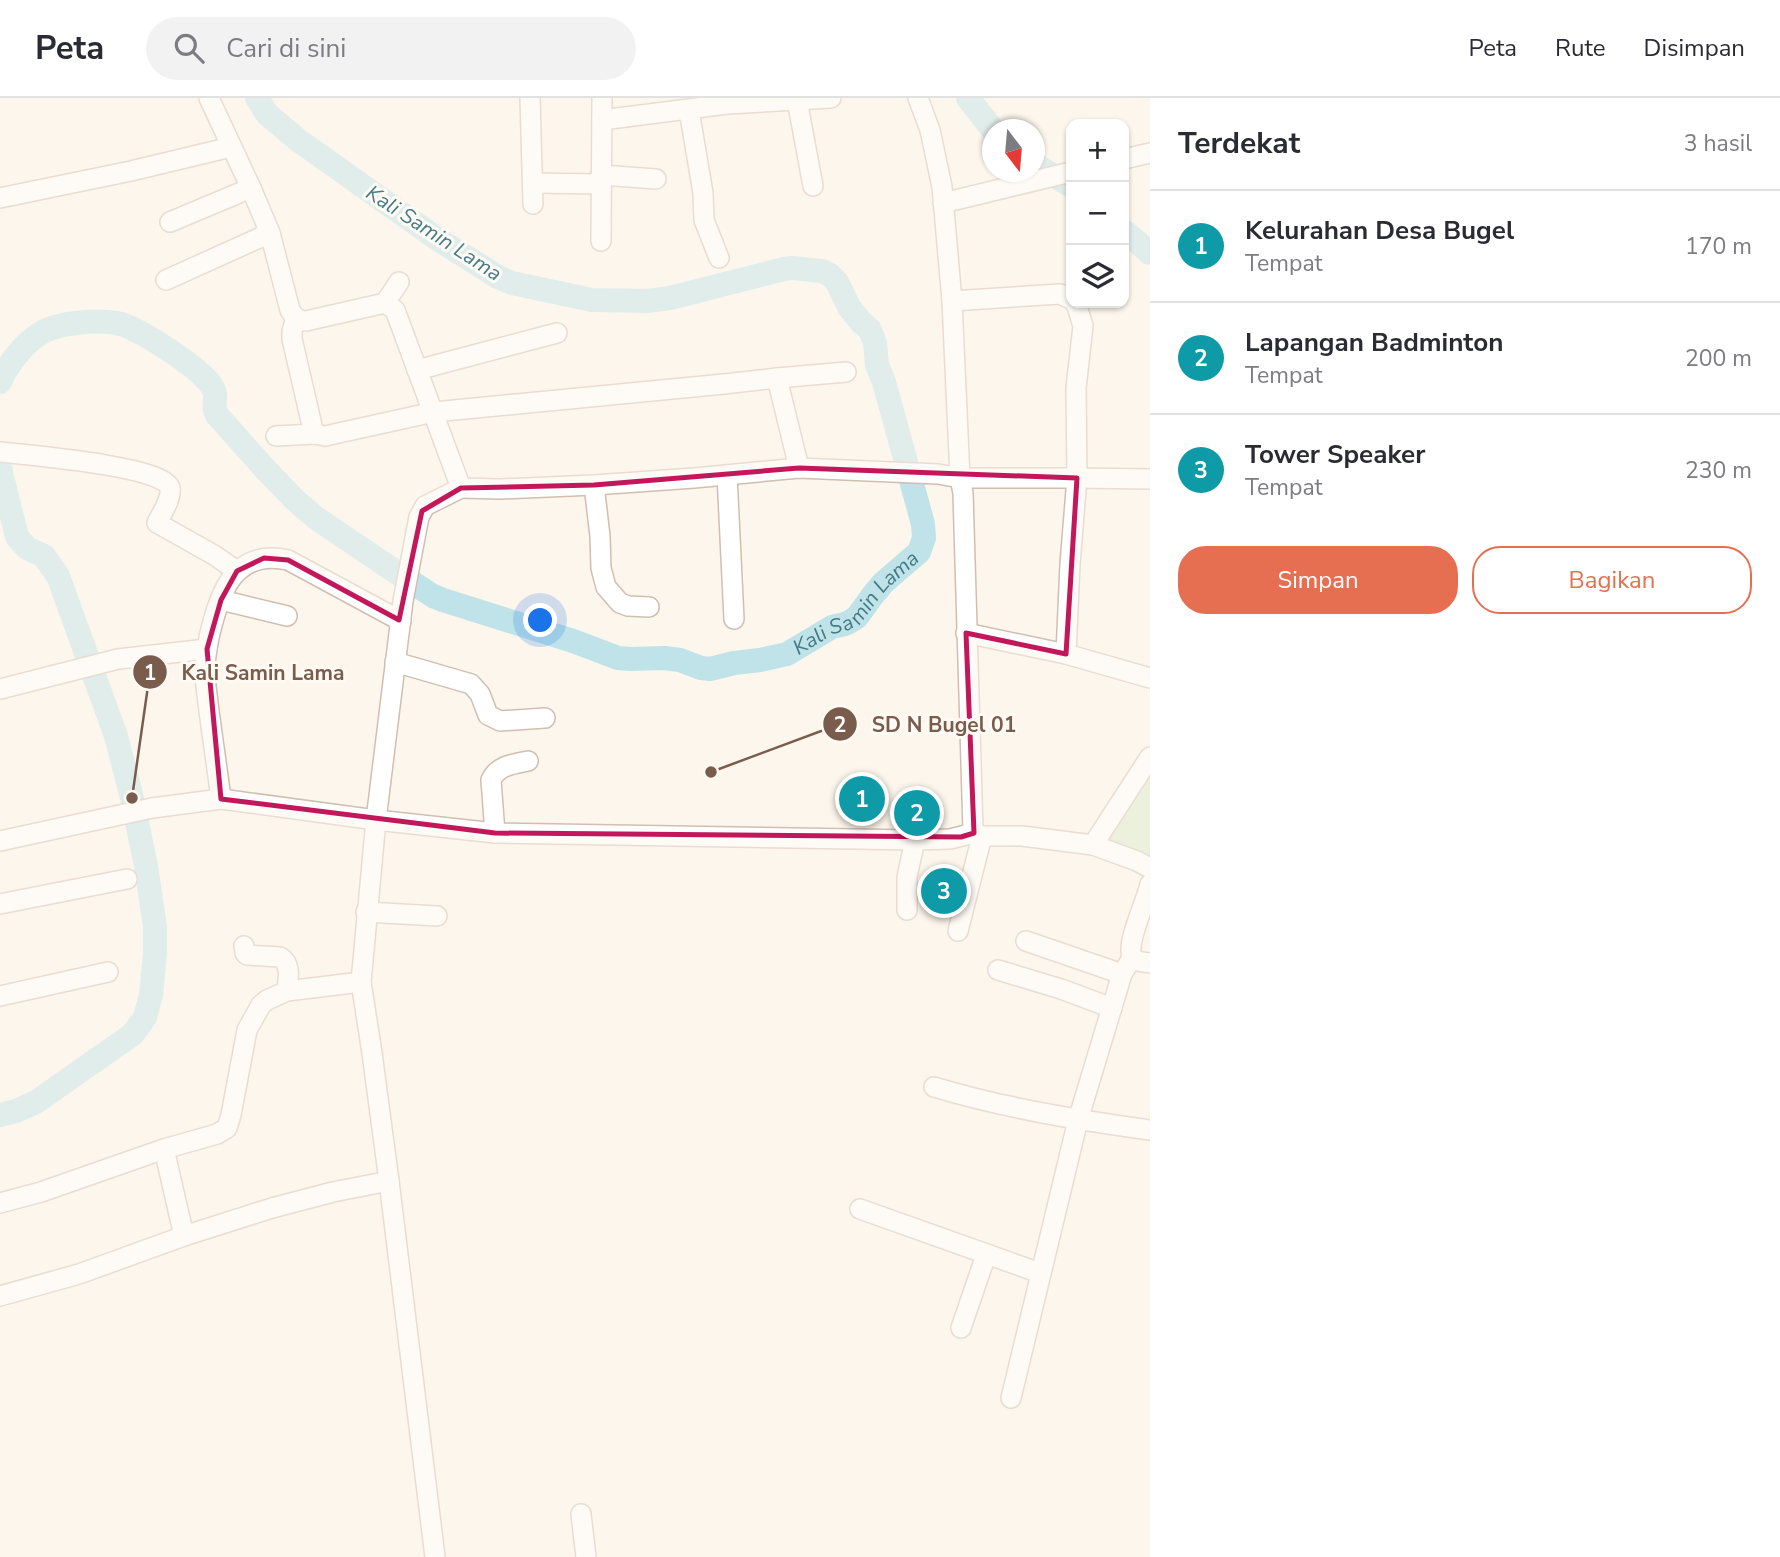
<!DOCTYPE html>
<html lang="id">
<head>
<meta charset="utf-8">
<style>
  :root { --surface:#fff; --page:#f2f2f3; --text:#2b2b33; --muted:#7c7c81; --line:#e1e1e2; --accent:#e76f51 }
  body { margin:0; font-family:"Nunito Sans",sans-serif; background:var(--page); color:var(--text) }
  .controls { position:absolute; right:21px; top:21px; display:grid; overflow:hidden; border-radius:14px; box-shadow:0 2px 5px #0004 }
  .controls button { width:63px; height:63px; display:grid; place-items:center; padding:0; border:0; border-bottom:2px solid var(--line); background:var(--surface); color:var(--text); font:35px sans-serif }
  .compass { position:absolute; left:982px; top:21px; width:63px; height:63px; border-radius:50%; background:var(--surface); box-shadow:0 2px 5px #0004; rotate:164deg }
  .you { position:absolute; left:541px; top:523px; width:24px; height:24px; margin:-18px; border:5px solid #fff; border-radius:50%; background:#1a73e8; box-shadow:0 0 0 10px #1a73e833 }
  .badge { display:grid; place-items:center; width:46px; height:46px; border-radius:50%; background:var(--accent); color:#fff; font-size:23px; font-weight:700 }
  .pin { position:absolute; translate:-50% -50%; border:4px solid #fff; box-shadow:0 2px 7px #0006 }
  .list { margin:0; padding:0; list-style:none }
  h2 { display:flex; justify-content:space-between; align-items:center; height:91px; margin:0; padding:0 28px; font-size:30px }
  h2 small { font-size:23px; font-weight:400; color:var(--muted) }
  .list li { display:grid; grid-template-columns:46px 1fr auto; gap:21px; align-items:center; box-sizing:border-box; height:112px; padding:0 28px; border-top:2px solid var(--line) }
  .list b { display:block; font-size:26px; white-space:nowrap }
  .list p { margin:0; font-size:23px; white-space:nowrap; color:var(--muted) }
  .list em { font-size:23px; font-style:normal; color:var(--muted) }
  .actions { display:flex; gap:14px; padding:21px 28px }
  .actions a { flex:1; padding:16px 0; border:2px solid var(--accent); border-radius:28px; text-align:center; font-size:24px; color:var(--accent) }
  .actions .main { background:var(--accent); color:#fff }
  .icon { flex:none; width:38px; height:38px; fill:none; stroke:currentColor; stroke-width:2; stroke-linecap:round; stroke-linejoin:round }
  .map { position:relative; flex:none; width:1150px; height:1459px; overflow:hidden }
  header { display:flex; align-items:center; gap:42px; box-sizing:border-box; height:98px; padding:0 35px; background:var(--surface); border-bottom:2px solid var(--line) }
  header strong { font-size:33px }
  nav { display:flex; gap:38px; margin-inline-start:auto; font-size:24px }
  .search { width:490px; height:63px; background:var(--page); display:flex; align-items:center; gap:18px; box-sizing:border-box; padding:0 24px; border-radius:38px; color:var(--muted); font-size:26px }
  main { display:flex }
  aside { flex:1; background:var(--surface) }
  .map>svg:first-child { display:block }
  .green { fill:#d8ecc9 }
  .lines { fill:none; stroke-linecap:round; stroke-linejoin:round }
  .river { stroke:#bfe3e8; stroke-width:24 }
  .minor-casing { stroke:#d1beb0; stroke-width:22 }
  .minor { stroke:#fff; stroke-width:19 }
  .marked { fill:none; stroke:#c2185b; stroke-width:5; stroke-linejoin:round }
  .labels { text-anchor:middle; stroke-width:6; stroke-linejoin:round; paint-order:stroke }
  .water-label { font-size:21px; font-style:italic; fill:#437c86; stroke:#fffaf3 }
  .leader { fill:none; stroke:#7a5c4d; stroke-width:2.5 }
  .callout-dot { fill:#7a5c4d; stroke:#fffaf3; stroke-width:2.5 }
  .mark-label { font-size:21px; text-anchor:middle; font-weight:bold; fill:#fff }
  .callout-label { font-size:21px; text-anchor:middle; font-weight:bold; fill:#7a5c4d; stroke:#fffaf3; stroke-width:6; stroke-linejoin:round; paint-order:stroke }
</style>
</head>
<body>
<header>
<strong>Peta</strong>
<div class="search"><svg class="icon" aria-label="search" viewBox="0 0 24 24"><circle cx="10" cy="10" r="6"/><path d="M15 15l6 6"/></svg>Cari di sini</div>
<nav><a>Peta</a><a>Rute</a><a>Disimpan</a></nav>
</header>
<main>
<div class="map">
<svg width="1150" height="1459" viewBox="0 0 1150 1459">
  <rect width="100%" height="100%" fill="#fdf6ec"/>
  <path class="green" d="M1150 672V758L1104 739Z"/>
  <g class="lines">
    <g class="river">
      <path d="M968 0 993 32"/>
      <path d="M1034 66 1071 88"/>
      <path d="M1124 133 1150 155"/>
      <path id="s1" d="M0 284C8 266 24 245 41 235 59 224 101 221 121 226 143 233 191 265 207 282 223 299 209 303 217 317L267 373 295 402 316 420 399 476 433 498 443 502 573 543 618 560 630 561 664 560 680 562 701 570 710 571 734 565 760 562 787 556 832 529 845 526 851 523 857 519 873 497 883 485 919 454 924 440 923 426 884 284 877 267 875 245 870 232 860 223 849 209 837 184 830 177 822 173 792 170 784 171 670 200 647 203 592 202 512 185 498 179 436 140 298 42 267 16 257 0"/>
      <path d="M0 370 17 439 27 450 44 458 58 478 116 638 132 700 146 768 155 829V855L151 897 145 919 133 936 36 1004 16 1013 0 1017"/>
    </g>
    <g class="minor-casing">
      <g id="minor">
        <path d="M209 0 251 90 270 135 290 212C294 219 298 223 306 223L385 205 395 212 461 390 500 391 594 387 694 380 799 370 938 376 960 380 963 395 973 732 976 736 982 738H1022L1093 747 1137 763 1150 770"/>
        <path d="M530 0 533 106"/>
        <path d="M918 0 930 32 942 89 952 203 960 380H1077L1070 466 1066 556"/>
        <path d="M797 2 813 88"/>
        <path d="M689 12 703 95 704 122 719 160"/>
        <path d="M602 22 727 6 831 0"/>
        <path d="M1124 61 1150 55"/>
        <path d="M601 77 656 81"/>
        <path d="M533 85 601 86"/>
        <path d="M0 100 131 73 231 49"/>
        <path d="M943 105 1071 74"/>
        <path d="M170 124 251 90"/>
        <path d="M601 143 602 0"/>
        <path d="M166 182 270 135"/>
        <path d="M952 203 1060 196 1071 201"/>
        <path d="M385 205 399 184"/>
        <path d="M1075 205 1077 208 1083 228 1076 290 1077 380 1150 381"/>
        <path d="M296 220 292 233V241L314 336"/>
        <path d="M417 272 557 235"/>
        <path d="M777 280 846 274"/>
        <path d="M276 338 314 336 325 338 434 314 724 286 777 280 799 370"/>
        <path d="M0 354C25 357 165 368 170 390 172 401 161 416 157 425L214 457 237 473"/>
        <path d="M727 377 734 521"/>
        <path d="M594 387 600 438 601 470 606 489 620 505 628 508 649 509"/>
        <path d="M221 502 287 518"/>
        <path d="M966 535 1066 556 1150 580"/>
        <path d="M395 564 471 586 480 596 488 617 500 623 545 620"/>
        <path d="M0 591 118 561 207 551"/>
        <path d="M221 701C217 669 212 637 208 605 207 595 205 584 205 573 205 548 218 490 238 473 252 460 270 458 288 462L401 523"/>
        <path d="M495 735 491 682C498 667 514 666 528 663"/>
        <path d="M0 743 152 710 221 701 376 722 495 735 915 742 950 741 974 735"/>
        <path d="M1093 747 1150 659"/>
        <path d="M1150 786C1148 800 1122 852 1134 861 1137 864 1145 864 1150 865"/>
        <path d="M0 806 127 781"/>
        <path d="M907 812V779L915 742"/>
        <path d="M366 814 437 818"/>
        <path d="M958 833 982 738"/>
        <path d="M1026 843 1122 876"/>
        <path d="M244 848 245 855 247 857 280 859C292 866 288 881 287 893"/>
        <path d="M998 872 1061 891 1112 910"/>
        <path d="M0 898 108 874"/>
        <path d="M934 989C1004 1010 1077 1022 1150 1032"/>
        <path d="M0 1105 41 1094 164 1051"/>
        <path d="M860 1111 1040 1175"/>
        <path d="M184 1138 164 1051 217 1036 227 1030 231 1017 247 932 261 907 267 902 287 893 361 884"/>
        <path d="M0 1198 79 1176 184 1138 272 1110 333 1094 389 1083"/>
        <path d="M961 1230 986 1157"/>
        <path d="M1011 1300 1078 1022 1122 876 1132 860"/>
        <path d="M581 1416 586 1459"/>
        <path d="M435 1459 389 1083 372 955 361 884 376 722 403 503 419 419 425 408 461 390"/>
      </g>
    </g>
    <use href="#minor" class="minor"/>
  </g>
  <path d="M0 0H1150V1459H0ZM799 370 1077 380 1066 556 966 535 974 735 961 739 495 735 221 701 207 551 221 502 237 473 264 460 288 462 399 522 422 413 461 390 594 387Z" fill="#fdf6ec" fill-opacity=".55" fill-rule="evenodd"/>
  <path class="marked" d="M799 370 1077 380 1066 556 966 535 974 735 961 739 495 735 221 701 207 551 221 502 237 473 264 460 288 462 399 522 422 413 461 390 594 387Z"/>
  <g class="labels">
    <g class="water-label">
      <text transform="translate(434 135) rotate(33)" y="7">Kali Samin Lama</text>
      <text dy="7" stroke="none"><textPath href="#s1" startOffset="1026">Kali Samin Lama</textPath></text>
    </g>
  </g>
  <path class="leader" d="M132 700L150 574M711 674L840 626"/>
  <g class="callout-dot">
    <circle cx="132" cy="700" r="7"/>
    <circle cx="711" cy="674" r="7"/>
    <circle cx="150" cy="574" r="18"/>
    <circle cx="840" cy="626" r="18"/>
  </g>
  <g class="mark-label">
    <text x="150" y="582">1</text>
    <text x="840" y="634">2</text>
  </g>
  <g class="callout-label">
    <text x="263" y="582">Kali Samin Lama</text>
    <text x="944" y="634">SD N Bugel 01</text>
  </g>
</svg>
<div class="controls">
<button>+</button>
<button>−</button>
<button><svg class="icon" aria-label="layers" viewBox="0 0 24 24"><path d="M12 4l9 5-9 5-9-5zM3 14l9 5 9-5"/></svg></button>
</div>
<svg class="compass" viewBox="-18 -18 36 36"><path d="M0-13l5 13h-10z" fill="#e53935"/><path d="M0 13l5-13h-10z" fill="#7c7c81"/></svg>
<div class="you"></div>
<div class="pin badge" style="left:862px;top:701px;background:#0f9aa8">1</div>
<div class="pin badge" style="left:917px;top:715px;background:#0f9aa8">2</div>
<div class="pin badge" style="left:944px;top:793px;background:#0f9aa8">3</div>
</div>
<aside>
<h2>Terdekat<small>3 hasil</small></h2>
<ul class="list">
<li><span class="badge" style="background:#0f9aa8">1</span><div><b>Kelurahan Desa Bugel</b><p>Tempat</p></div><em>170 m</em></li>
<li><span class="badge" style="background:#0f9aa8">2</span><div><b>Lapangan Badminton</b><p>Tempat</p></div><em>200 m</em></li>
<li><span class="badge" style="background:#0f9aa8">3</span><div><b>Tower Speaker</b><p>Tempat</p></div><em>230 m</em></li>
</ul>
<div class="actions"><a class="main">Simpan</a><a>Bagikan</a></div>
</aside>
</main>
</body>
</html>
